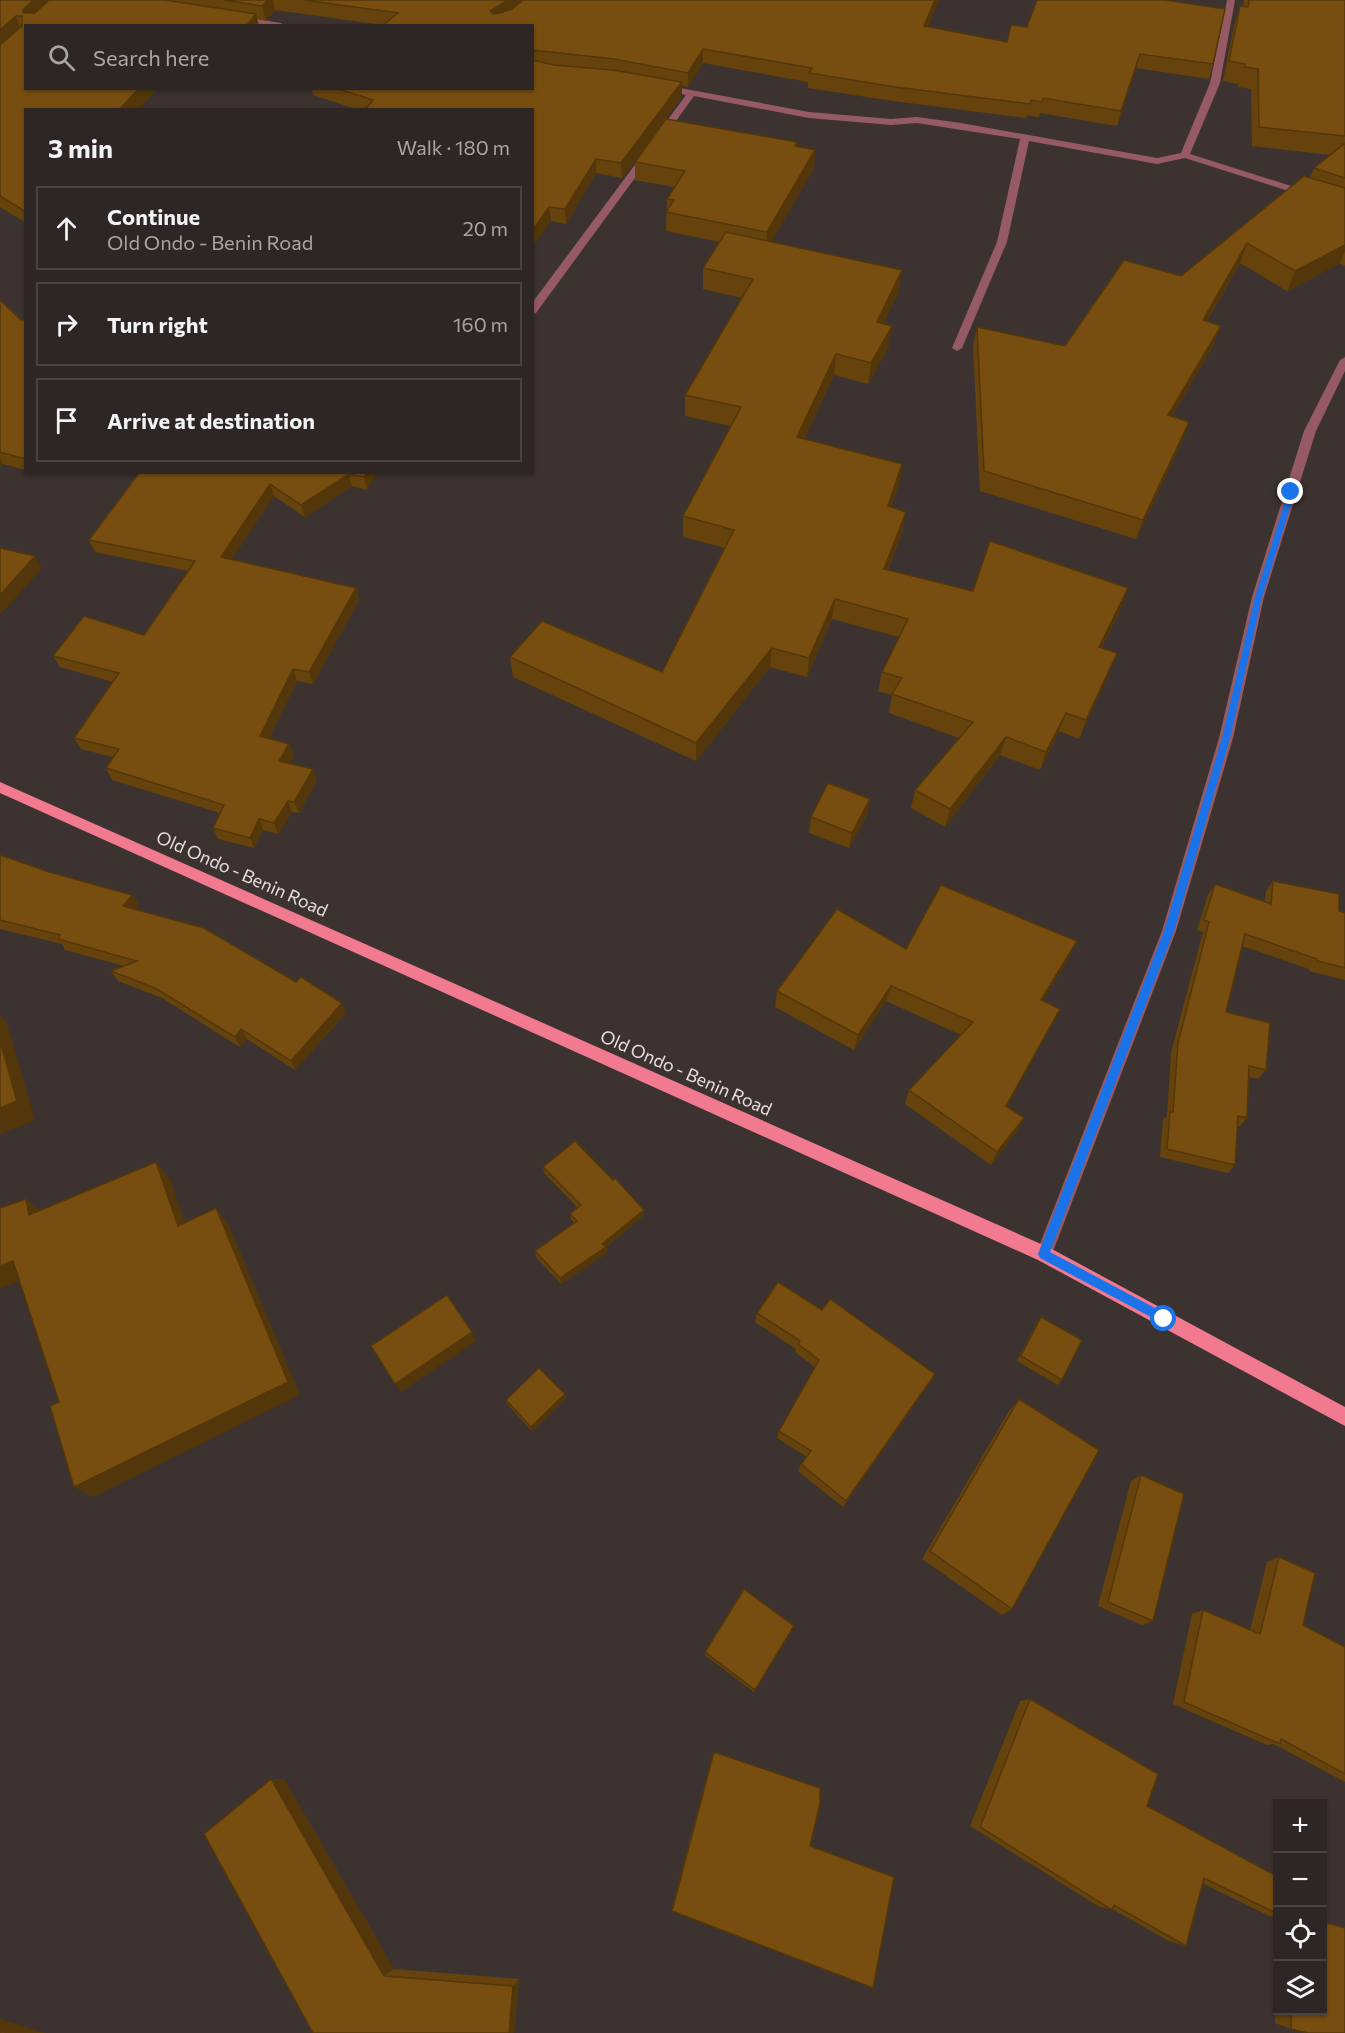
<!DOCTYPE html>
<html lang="en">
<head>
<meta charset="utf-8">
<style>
  :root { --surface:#2d2624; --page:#393231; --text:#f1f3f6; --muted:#a7a5a6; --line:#484341 }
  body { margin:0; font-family:Commissioner,sans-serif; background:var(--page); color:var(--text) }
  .controls { position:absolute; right:18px; bottom:18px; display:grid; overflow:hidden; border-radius:0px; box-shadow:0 2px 4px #0004 }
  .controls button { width:54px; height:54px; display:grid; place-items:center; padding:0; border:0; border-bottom:2px solid var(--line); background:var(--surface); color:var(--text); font:30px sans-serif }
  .stop { position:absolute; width:18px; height:18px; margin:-14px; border:4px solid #1a73e8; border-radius:50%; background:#fff }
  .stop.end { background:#1a73e8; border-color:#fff; box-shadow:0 2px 6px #0008 }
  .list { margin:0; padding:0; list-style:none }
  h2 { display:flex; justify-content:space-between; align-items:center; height:78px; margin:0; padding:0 24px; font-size:26px }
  h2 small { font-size:20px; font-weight:400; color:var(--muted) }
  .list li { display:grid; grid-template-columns:39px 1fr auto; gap:18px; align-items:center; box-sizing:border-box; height:84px; margin:0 12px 12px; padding:0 12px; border:2px solid var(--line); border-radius:0px }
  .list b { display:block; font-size:22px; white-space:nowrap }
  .list p { margin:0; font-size:20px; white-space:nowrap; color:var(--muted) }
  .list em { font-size:20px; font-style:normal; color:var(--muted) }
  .icon { flex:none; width:33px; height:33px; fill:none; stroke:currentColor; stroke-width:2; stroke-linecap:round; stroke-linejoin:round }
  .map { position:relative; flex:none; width:1345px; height:2033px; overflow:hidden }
  .search { position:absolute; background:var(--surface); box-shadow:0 2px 4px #0004; left:24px; top:24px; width:510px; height:66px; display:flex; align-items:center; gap:15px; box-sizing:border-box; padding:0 21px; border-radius:0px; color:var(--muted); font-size:22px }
  .panel { position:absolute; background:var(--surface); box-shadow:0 2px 4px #0004; left:24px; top:108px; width:510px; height:366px; border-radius:0px }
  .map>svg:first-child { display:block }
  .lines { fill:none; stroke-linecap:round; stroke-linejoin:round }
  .street { fill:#955a63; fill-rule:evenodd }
  .primary { fill:#f17990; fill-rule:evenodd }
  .wall { fill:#66430d }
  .shaded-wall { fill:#53370a }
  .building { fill:#774e0f; stroke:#53370a; stroke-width:1.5 }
  .route { fill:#1a73e8 }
  .labels { text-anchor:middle; stroke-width:4.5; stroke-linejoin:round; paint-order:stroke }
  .street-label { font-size:18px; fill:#e3dddb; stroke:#3c3330 }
</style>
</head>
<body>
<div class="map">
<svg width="1345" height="2033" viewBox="0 0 1345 2033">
  <rect width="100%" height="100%" fill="#3c3330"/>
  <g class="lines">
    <g class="street">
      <path d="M1227 0H1235L1220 83 1190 154 1345 203V209L1185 158 1157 164 1029 141 1007 242 962 348 957 351 952 348 997 242 1020 139 917 123 891 125 809 118 694 96 663 139 655 137 686 95 661 90V86L664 85 809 112 891 119 917 117 961 123 1157 158 1181 153 1210 83Z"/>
      <path d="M239 16 281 23 285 26H262L236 21 235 19Z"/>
      <path d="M643 154 651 156 536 313 532 314V303Z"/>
      <path d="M1345 357V371L1316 431 1264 597 1233 738 1176 931 1052 1254 1050 1260 1044 1262 1038 1260 1036 1254 1162 931 1219 738 1252 597 1304 431 1340 360Z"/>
    </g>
    <path class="primary" d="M0 782 1050 1248 1345 1407V1426L1038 1260 0 793Z"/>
  </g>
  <g class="wall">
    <path d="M0 0H939L928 26 1007 42 1011 25 1213 64 1209 79 1136 68 1117 126 1040 113 1039 117 1028 115 1026 118 893 101 808 88V82L703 63 688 87 682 86V96L622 178 596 173 566 224 551 221 532 110H359L313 95 312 88H532V26L383 25 275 10 266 21 257 19 26 26V223L0 207Z"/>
    <path d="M1244 0H1345V266L1340 263 1287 291 1240 263 1207 321 1213 346 1172 416 1189 422 1182 441 1136 539 980 491 973 346 977 327 1065 346 1181 276 1310 178 1314 168 1330 155 1252 146 1251 89 1238 87V84L1223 81 1234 26 1240 6 1243 7Z"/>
    <path d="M797 142V146L815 150 814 168 771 242 899 291 883 323 889 346 868 384 834 375 804 439 902 464 899 484 891 507 902 533 888 570 973 591 1128 588 1121 608 1101 648 1109 672 1079 739 1059 731 1040 770 1000 755 945 827 911 808 915 790 959 738 889 713 892 695 878 691 882 672 899 637 832 619 807 677 770 667 696 761 513 677 510 657 662 672 725 548 683 537V516L731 426 685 416V395L742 298 703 289V268L720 242 666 231 667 199 674 187 635 180V162Z"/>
    <path d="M0 300 21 320 26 319V470L3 464 0 467Z"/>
    <path d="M140 472H377L367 490 352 486 305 517 274 496 231 560 356 588 359 600 313 684 297 681 269 738 289 744 294 755 289 763 317 780 299 813 292 812 278 834 263 830 254 848 218 839 213 828 220 813 112 780 106 768 113 757 81 749 74 738 113 682 60 667 53 656 144 635 188 571 95 552 89 540Z"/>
    <path d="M870 799 867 814 849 848 809 833 811 817Z"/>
    <path d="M0 855 49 872 132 895 139 905 136 909 346 1013 295 1070 247 1039 240 1047 162 998 118 981 111 971 124 966 65 950 62 944 0 929Z"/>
    <path d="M1273 881 1345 913V980L1309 971V969L1242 946 1226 1012 1266 1070 1258 1079 1249 1077 1247 1118 1240 1126H1237L1235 1165 1228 1173 1160 1157 1163 1120 1167 1116 1171 1053 1203 932 1197 930 1208 895 1215 884 1265 902 1266 891Z"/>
    <path d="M906 949 1069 957 1043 1000 1060 1009 1007 1106 1017 1131 991 1165 905 1104 909 1090 961 1035 886 1001 854 1050 775 1007 777 991Z"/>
    <path d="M543 1167 613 1180 644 1210V1215L606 1247 607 1253 561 1284 536 1257 535 1251 574 1223 571 1219 570 1214 578 1208 544 1173Z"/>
    <path d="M757 1313 930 1382 843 1507 798 1471 801 1464 807 1457 777 1438 779 1431 815 1367 795 1352 796 1349 755 1322Z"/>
    <path d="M1041 1317 1062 1380 1058 1385 1017 1361 1037 1322Z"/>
    <path d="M565 1394 566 1398 532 1431 507 1404 506 1400Z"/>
    <path d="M1019 1399 1012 1609 1002 1615 922 1559 1009 1411Z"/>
    <path d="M1141 1475 1153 1621 1142 1625 1098 1606 1131 1481Z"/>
    <path d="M1279 1557 1303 1625 1345 1647V1782L1274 1744 1267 1745 1173 1704 1192 1614 1203 1610 1250 1630 1267 1562Z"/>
    <path d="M705 1652 755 1690 754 1692 705 1655Z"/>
    <path d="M1030 1699 1147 1806 1278 1877V2010H1323L1291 2029 1275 2023 1276 1917 1269 1916 1202 1883 1186 1946 1169 1941 1112 1909V1910L1098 1906 970 1826 1020 1701Z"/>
    <path d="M714 1752 672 1911V1907L713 1753Z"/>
    <path d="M271 1779H284L394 1969 519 1979 514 2033H313Z"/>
  </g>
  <g class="shaded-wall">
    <path d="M33 0H53L28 26 23 13V10Z"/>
    <path d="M268 0H273L275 10 266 21 262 6Z"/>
    <path d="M508 0H523L492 26 490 11Z"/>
    <path d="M935 0H939L922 40 924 26Z"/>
    <path d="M256 14 259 26H246Z"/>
    <path d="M16 16 21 30 0 50V30Z"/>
    <path d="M703 49V63L688 87V73Z"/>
    <path d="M1140 54 1136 68 1117 126 1121 111Z"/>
    <path d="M682 82V96L622 178 621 163Z"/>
    <path d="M139 88H158L138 110H119Z"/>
    <path d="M815 150 814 168 766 251 767 232Z"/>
    <path d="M596 159V173L566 224 565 209Z"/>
    <path d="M549 207 551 221 532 247V231Z"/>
    <path d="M1247 243 1240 263 1196 339 1203 320Z"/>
    <path d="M1345 245V251L1340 263 1287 291 1295 271Z"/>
    <path d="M902 270 899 291 874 343 877 322Z"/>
    <path d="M892 326 889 346 868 384 871 363Z"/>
    <path d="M1221 326 1213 346 1161 435 1168 415Z"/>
    <path d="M836 354 834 375 795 458 797 437Z"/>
    <path d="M1189 422 1182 441 1136 539 1143 520Z"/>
    <path d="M0 457 3 464 0 467Z"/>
    <path d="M902 464 899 484 885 526 888 506Z"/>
    <path d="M367 472H377L367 490 364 477Z"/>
    <path d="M349 474 352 486 305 517 301 505Z"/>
    <path d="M270 484 274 496 225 569 221 557Z"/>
    <path d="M906 512 902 533 880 588 884 569Z"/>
    <path d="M35 556 42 568 0 615V595Z"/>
    <path d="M356 588 359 600 313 684 309 672Z"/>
    <path d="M1128 588 1121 608 1092 666 1099 647Z"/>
    <path d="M835 599 832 619 807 677 809 658Z"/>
    <path d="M772 648 770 667 696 761V743Z"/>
    <path d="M1117 653 1109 672 1079 739 1086 720Z"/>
    <path d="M293 669 297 681 265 747 260 736Z"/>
    <path d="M1066 713 1059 731 1040 770 1046 752Z"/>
    <path d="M1006 737 1000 755 945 827 950 809Z"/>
    <path d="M289 744 294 755 284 772 279 761Z"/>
    <path d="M313 769 317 780 299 813 294 802Z"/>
    <path d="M870 799 867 814 849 848 852 833Z"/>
    <path d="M288 801 292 812 278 834 274 823Z"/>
    <path d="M259 819 263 830 254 848 250 838Z"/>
    <path d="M132 895 139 905 130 917 123 906Z"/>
    <path d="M1077 941 1069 957 1034 1015 1041 1000Z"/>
    <path d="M891 986 886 1001 854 1050 858 1035Z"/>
    <path d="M342 1003 346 1013 295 1070 291 1061Z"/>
    <path d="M1060 1009 1052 1024 1000 1120 1006 1106Z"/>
    <path d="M0 1015 7 1023 35 1120 0 1134Z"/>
    <path d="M241 1029 247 1039 240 1047 235 1037Z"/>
    <path d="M1024 1118 1017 1131 991 1165 997 1152Z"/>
    <path d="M156 1162 170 1179 192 1243 178 1226Z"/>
    <path d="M26 1199 45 1216 29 1215Z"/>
    <path d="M216 1208 229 1225 300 1395 93 1497 74 1487Z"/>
    <path d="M644 1210V1215L603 1249 602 1244Z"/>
    <path d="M606 1247 607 1253 561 1284 560 1278Z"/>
    <path d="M13 1261 32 1277 0 1288V1266Z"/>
    <path d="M472 1332 476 1341 401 1392 395 1384Z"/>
    <path d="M565 1394 566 1398 532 1431 531 1427Z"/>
    <path d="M271 1779H284L394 1969 384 1976Z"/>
    <path d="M519 1979 514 2033H509L513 1986Z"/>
    <path d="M0 2019 46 2033H9L0 2030Z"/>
  </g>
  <g class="building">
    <path d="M0 0H33L23 10V13H35L49 0H165L256 14 246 26H26V88H139L119 110H26V212L0 196V45L22 26V16H16L0 30Z"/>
    <path d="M224 0H268L262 6Z"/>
    <path d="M304 0H508L490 11 493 14 500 13 512 9 523 0H935L924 26 1007 42 1011 25 1027 27 1037 0H1165L1225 9 1213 64 1140 54 1121 111 1043 98 1042 102 1031 100 1030 104 895 87 809 73 812 68 703 49 688 73 614 59 532 50V26H382L398 13Z"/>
    <path d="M1249 0H1345V136L1259 127 1258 69 1244 67 1245 64 1229 61 1240 6 1248 7Z"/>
    <path d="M532 60 554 65 613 70 682 82 621 163 596 159 565 209 549 207 532 231V110H365L373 100 336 88H532Z"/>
    <path d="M666 119 797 142 795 146 815 150 767 232 666 212 674 200 667 199 685 171 635 162Z"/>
    <path d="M1345 143V178L1314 168Z"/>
    <path d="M1304 176 1345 188V245L1295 271 1247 243 1203 320 1221 326 1168 415 1189 422 1143 520 984 471 977 327 1065 346 1124 260 1181 276Z"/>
    <path d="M726 232 902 270 877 322 892 326 871 363 836 354 797 437 902 464 888 506 906 512 884 569 973 591 990 541 1128 588 1099 647 1117 653 1086 720 1066 713 1046 752 1006 737 950 809 915 790 973 722 892 694 902 678 882 672 908 619 835 599 809 658 772 648 696 743 510 657 542 621 662 672 734 530 683 516 741 407 685 395 753 279 703 268Z"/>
    <path d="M0 300 21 320 26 319 25 459 0 452Z"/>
    <path d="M140 472H367L364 477 349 474 301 505 270 484 221 557 356 588 309 672 293 669 260 736 289 744 279 761 313 769 294 802 288 801 274 823 259 819 250 838 213 828 224 805 106 768 119 749 74 738 119 673 53 656 84 616 144 635 195 561 89 540Z"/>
    <path d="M0 548 35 556 0 595Z"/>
    <path d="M828 783 870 799 852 833 811 817Z"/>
    <path d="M0 855 49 872 132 895 123 906 204 928 296 982 301 977 342 1003 291 1061 241 1029 235 1037 155 988 111 971 137 961 58 939 60 935 0 920Z"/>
    <path d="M1273 881 1339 894V911L1345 913V968L1317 961V959L1245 934 1226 1012 1270 1023 1266 1070 1249 1066 1247 1118 1238 1116 1235 1165 1167 1149 1170 1112H1173L1178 1043 1209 922 1204 920 1215 884 1271 904Z"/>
    <path d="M941 885 1077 941 1041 1000 1060 1009 1006 1106 1024 1118 997 1152 909 1090 973 1022 891 986 858 1035 777 991 837 909 906 949Z"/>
    <path d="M0 1041 17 1101 0 1108Z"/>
    <path d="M575 1141 613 1180 615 1178 644 1210 602 1244 606 1247 560 1278 535 1251 577 1221 570 1214 581 1205 543 1167Z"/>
    <path d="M156 1162 178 1226 216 1208 288 1382 74 1487 50 1406 59 1402 13 1261 0 1266V1208L26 1199 29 1215Z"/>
    <path d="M778 1282 822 1310 830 1299 935 1374 846 1501 801 1464 811 1451 779 1431 819 1360 798 1344 800 1341 757 1313Z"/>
    <path d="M447 1295 472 1332 395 1384 371 1346Z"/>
    <path d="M1041 1317 1082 1340 1062 1380 1021 1356Z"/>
    <path d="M539 1368 565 1394 531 1427 506 1400Z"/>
    <path d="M1019 1399 1099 1450 1012 1609 930 1551Z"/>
    <path d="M1141 1475 1184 1494 1153 1621 1108 1602Z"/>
    <path d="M1279 1557 1315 1573 1303 1625 1345 1647V1774L1281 1739 1280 1744 1184 1702 1203 1610 1260 1634Z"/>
    <path d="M744 1589 794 1626 755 1690 705 1652Z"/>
    <path d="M1030 1699 1158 1774 1147 1806 1278 1877V1914L1204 1878 1186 1946 1114 1905 1112 1910 980 1827Z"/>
    <path d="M714 1752 820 1788V1803L810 1846 894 1877 873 1988 672 1911Z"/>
    <path d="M271 1779 384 1976 513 1986 509 2033H313L204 1834Z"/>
    <path d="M1323 1922 1345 1928V2033H1308L1291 2029V2010H1323Z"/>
    <path d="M0 2030 9 2033H0Z"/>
  </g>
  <path class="route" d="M1291 489 1295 492 1262 597 1230 738 1174 931 1050 1252 1168 1315 1170 1319 1164 1324 1040 1258 1038 1254 1164 931 1222 738 1255 597 1288 492Z"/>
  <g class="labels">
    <g class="street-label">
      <text transform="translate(242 874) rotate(24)" y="6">Old Ondo - Benin Road</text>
      <text transform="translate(686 1073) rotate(24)" y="6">Old Ondo - Benin Road</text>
    </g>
  </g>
</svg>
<div class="controls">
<button>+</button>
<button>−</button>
<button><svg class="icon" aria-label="locate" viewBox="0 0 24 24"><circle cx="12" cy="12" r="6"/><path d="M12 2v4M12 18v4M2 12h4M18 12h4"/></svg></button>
<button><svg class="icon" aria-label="layers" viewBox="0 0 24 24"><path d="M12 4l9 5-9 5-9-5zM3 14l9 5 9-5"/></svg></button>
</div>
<div class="stop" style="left:1164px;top:1319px"></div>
<div class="stop end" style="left:1291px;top:492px"></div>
<div class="search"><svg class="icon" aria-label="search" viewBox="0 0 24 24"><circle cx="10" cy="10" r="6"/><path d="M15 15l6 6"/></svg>Search here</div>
<section class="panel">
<h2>3 min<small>Walk · 180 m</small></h2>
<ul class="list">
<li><svg class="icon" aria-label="ahead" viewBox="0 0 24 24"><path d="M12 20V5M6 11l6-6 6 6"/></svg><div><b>Continue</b><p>Old Ondo - Benin Road</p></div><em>20 m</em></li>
<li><svg class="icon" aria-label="right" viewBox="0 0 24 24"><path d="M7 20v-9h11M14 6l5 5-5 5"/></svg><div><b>Turn right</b></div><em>160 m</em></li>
<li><svg class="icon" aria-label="arrive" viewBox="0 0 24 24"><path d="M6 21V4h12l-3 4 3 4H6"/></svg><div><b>Arrive at destination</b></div></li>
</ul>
</section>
</div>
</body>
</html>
